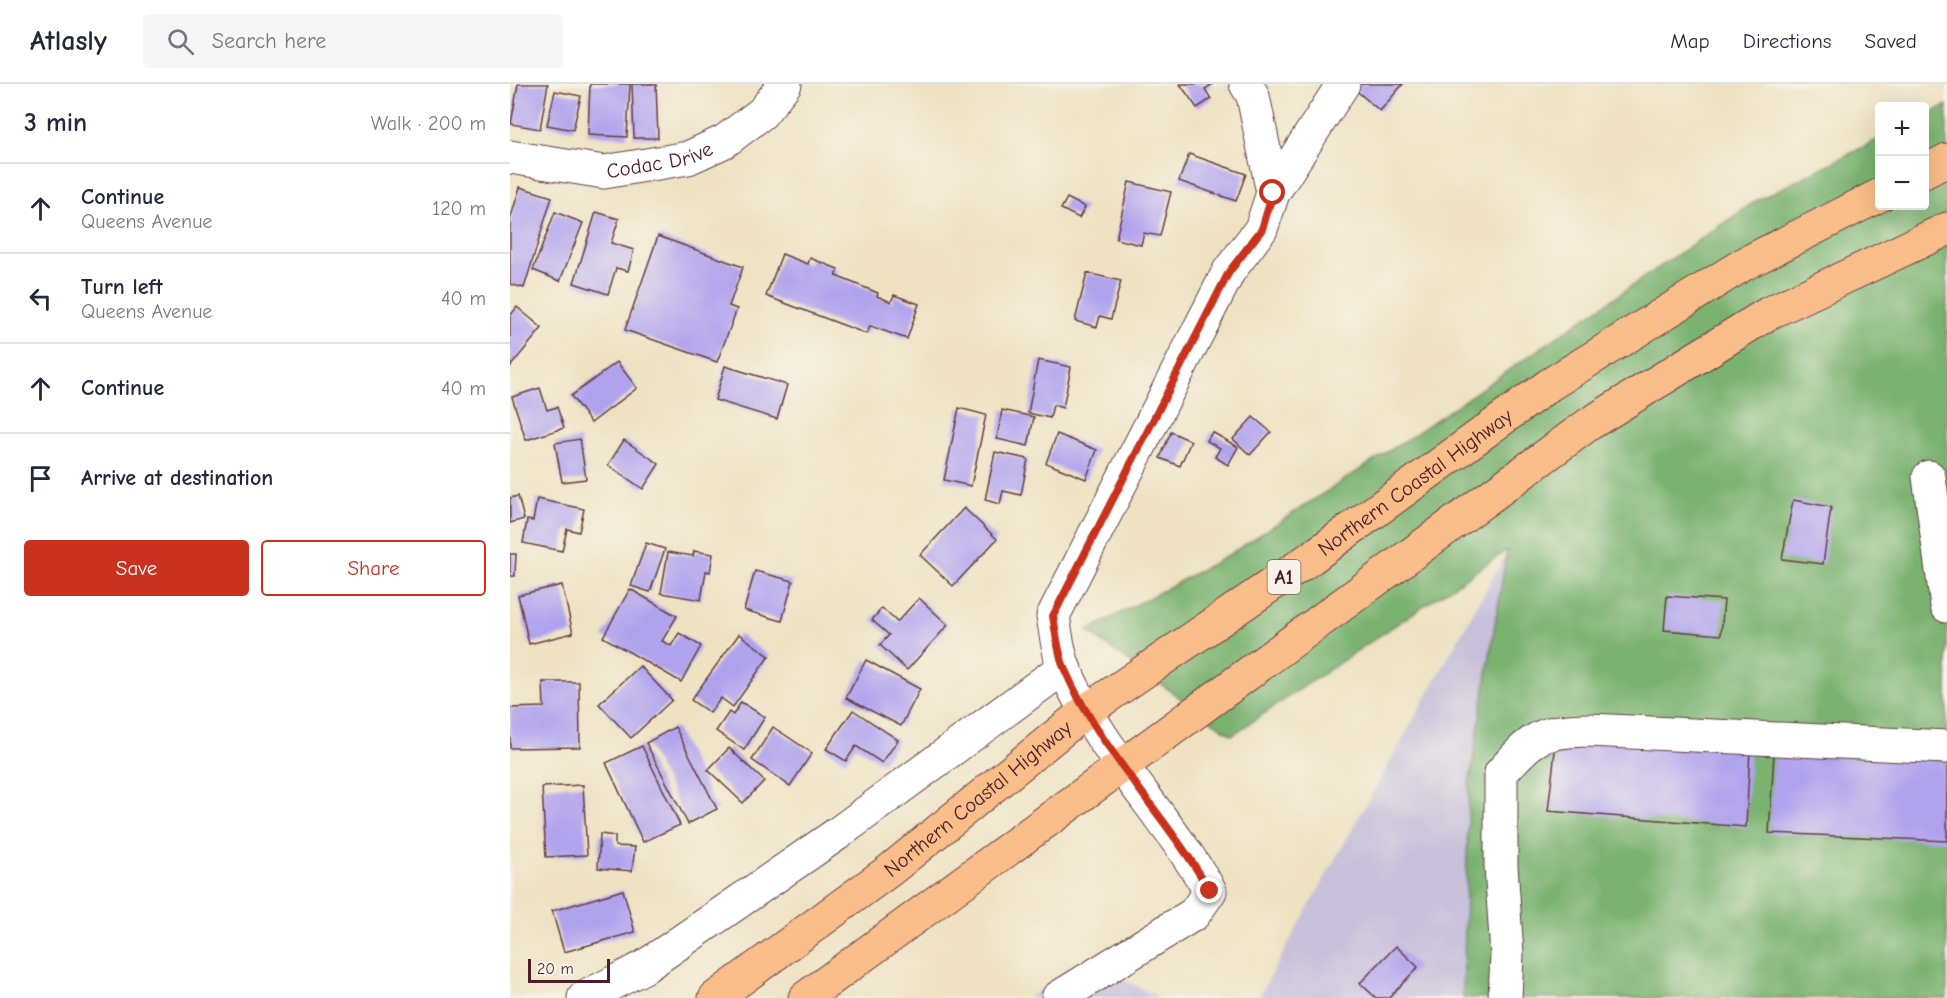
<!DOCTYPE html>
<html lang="en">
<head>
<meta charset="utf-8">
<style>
  :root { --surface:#fff; --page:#f6f6f7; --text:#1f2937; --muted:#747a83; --line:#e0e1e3; --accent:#c8321e }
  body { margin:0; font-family:"Comic Neue",sans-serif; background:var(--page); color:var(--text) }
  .controls { position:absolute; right:18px; top:18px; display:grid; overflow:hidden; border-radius:6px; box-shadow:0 6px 24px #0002 }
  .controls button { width:54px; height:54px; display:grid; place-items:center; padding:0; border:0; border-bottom:2px solid var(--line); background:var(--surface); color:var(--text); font:30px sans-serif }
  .scale { position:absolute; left:18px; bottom:15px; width:82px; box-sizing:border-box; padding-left:6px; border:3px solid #4a1f2b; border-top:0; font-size:16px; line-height:21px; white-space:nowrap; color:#4a1f2b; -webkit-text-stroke:4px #f7f3e8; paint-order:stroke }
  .stop { position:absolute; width:18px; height:18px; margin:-14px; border:4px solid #c8321e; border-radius:50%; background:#fff }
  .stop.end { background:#c8321e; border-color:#fff; box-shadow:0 2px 6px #0008 }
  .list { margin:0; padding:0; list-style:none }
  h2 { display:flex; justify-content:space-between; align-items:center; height:78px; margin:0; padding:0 24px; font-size:26px }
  h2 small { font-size:20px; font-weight:400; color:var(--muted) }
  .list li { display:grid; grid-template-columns:39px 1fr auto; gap:18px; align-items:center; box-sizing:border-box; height:90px; padding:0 24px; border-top:2px solid var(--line) }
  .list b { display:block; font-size:22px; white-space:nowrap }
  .list p { margin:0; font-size:20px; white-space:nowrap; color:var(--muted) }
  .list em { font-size:20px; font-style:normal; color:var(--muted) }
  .actions { display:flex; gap:12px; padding:18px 24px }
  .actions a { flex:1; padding:14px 0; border:2px solid var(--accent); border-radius:6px; text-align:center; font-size:21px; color:var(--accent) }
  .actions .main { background:var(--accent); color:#fff }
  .icon { flex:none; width:33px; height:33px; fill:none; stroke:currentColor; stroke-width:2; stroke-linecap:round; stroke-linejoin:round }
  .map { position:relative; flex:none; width:1437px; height:914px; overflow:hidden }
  header { display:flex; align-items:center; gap:36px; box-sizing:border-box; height:84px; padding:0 30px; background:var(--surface); border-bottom:2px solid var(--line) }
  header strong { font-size:28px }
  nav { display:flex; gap:33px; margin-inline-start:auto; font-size:21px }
  .search { width:420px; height:54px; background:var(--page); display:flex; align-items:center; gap:15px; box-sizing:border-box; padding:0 21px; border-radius:6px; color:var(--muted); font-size:22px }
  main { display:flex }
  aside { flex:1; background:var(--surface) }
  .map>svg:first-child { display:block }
  .industrial { fill:#c6c0da }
  .forest { fill:#7ab270; stroke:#62684e; stroke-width:1.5 }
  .building { fill:#b0a3ed }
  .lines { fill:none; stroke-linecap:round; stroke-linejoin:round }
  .minor-casing { stroke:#633c42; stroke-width:35 }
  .highway-casing { stroke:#633c42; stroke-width:35 }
  .minor { stroke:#fff; stroke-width:33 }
  .highway { stroke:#f8bd88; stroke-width:33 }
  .route { stroke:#c8321e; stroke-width:8 }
  .labels { text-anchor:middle; stroke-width:4.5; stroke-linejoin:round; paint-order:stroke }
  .shield { fill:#f7f3e8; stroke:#7e5f64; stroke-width:1.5 }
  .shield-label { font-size:20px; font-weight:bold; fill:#4a1f2b }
  .street-label { font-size:21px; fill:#4a1f2b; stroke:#f7f3e8 }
</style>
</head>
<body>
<header>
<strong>Atlasly</strong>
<div class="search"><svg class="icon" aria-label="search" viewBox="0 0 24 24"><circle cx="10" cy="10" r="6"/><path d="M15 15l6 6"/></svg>Search here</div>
<nav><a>Map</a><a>Directions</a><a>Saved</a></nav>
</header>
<main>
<aside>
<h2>3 min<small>Walk · 200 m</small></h2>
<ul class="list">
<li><svg class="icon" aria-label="ahead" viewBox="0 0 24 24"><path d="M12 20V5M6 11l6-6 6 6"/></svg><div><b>Continue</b><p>Queens Avenue</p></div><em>120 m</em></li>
<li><svg class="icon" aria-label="left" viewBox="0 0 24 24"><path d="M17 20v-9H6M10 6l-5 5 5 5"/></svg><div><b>Turn left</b><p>Queens Avenue</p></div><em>40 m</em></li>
<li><svg class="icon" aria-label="ahead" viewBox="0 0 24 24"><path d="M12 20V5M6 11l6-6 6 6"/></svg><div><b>Continue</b></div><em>40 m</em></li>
<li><svg class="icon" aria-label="arrive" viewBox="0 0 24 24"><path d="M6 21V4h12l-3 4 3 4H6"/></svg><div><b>Arrive at destination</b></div></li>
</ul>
<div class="actions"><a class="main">Save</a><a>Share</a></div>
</aside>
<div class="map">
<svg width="1437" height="914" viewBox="0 0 1437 914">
  <rect width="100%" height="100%" fill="#f7f3e8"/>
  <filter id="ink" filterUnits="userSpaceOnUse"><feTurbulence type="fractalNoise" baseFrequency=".0167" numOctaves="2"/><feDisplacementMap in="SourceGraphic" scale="12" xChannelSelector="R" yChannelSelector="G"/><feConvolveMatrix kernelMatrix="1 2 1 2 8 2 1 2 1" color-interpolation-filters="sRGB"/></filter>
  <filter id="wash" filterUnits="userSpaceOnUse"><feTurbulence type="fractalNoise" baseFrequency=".008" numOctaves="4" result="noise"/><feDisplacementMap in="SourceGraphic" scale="24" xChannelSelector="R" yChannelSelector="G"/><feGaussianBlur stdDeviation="1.35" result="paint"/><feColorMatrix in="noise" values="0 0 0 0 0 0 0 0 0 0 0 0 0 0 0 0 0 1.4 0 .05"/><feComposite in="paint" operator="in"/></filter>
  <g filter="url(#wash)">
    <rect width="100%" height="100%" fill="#eee2c3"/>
    <g class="industrial">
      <path d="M998 466 959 702 953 914H748Z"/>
      <path d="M574 875 649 914H518Z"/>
    </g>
    <path class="forest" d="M1437 21V914H953L959 702 997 466 722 651 577 547 717 472 899 354 1246 117 1369 55 1370 122H1414L1415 32Z"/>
    <g id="blocks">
      <g class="building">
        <path d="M8 0H38L30 45 1 40Z"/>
        <path d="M80 0H120L117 53 78 51Z"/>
        <path d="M122 0H146L148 54H124Z"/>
        <path d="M670 0H703L695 5 701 15 687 24Z"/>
        <path d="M842 0H893L870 27 841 2Z"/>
        <path d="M45 7 71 12 63 46 37 41Z"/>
        <path d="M679 70 736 90 726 117 669 97Z"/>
        <path d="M619 98 661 108 650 152 634 149 631 161 606 155Z"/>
        <path d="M10 103 42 113 14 204 0 200V136Z"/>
        <path d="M557 114 575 123 569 134 551 125Z"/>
        <path d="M45 128 73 139 50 197 23 186Z"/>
        <path d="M86 128 109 135 101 159 124 166 118 187 106 184 98 210 64 199Z"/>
        <path d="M148 152 233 183 219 222 227 225 207 278 115 246Z"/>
        <path d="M272 170 298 180 300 174 328 185 326 192 368 209 367 212 381 218 384 211 409 220 397 255 360 242 357 250 256 212Z"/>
        <path d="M577 189 611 197 601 235 590 232 587 243 565 237Z"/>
        <path d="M7 223 32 244 0 283V232Z"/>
        <path d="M528 276 561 283 553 324 543 321 540 334 518 329Z"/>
        <path d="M107 278 127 304 81 339 61 312Z"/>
        <path d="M215 282 277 301 267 335 205 316Z"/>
        <path d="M30 304 37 326 47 323 54 344 16 356 2 313Z"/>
        <path d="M449 324 476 331 461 402 434 396Z"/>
        <path d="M492 326 524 333 518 362 487 355Z"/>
        <path d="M743 333 761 348 740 371 723 355Z"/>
        <path d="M661 348 681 357 670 382 650 374Z"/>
        <path d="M702 348 728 363 718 381 705 373 710 364 697 357Z"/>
        <path d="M547 350 587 366 576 395 536 379Z"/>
        <path d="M70 355 76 395 52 398 45 359Z"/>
        <path d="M114 356 149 380 133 405 98 381Z"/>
        <path d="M485 368 518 375 511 411 493 407 490 420 475 416Z"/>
        <path d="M8 412 14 435 0 439V414Z"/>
        <path d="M27 415 74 425 69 448 57 445 52 467 13 459 17 436 23 437Z"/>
        <path d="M1283 416 1321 423 1313 480 1272 475Z"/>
        <path d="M454 424 487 455 443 502 410 471Z"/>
        <path d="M136 459 155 465 140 508 121 502Z"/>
        <path d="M184 467 203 470 200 488 196 487 191 516 151 509 158 468 183 472Z"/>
        <path d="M0 470H6L5 492H0Z"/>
        <path d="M245 487 283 497 272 537 234 526Z"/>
        <path d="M52 501 63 549 19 560 8 511Z"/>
        <path d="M120 505 167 532 152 557 161 562 169 549 191 562 171 598 93 553Z"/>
        <path d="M1157 512 1214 516 1211 551 1154 546Z"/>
        <path d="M409 514 438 541 397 586 370 561 379 551 362 536 372 524 387 538Z"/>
        <path d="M229 550 259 572 223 623 211 614 200 629 181 616Z"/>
        <path d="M356 576 410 605 391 642 336 614Z"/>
        <path d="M130 582 162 616 121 654 89 620Z"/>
        <path d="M33 598H69L70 663 0 664V624L34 623Z"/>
        <path d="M231 618 255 633 234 666 206 647 219 628 223 631Z"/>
        <path d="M343 626 388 656 372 679 346 662 336 677 316 665Z"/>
        <path d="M165 643 207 725 178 740 136 659Z"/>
        <path d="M263 643 302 669 280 702 242 676Z"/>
        <path d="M1047 650 1240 665 1236 743 1038 727Z"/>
        <path d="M132 662 170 741 133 758 96 679Z"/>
        <path d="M219 664 254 697 233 719 198 686Z"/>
        <path d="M1264 670 1437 677V757L1259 749Z"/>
        <path d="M73 701 77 771 36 773 32 703Z"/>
        <path d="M90 750 105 752V762L125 763 122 787 88 784Z"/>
        <path d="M113 806 125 848 54 868 42 827Z"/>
        <path d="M886 862 908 883 879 914H866L850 899Z"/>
      </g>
    </g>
  </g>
  <g filter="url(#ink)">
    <use href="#blocks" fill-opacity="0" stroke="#633c42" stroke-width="1.5"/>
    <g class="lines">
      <g class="minor-casing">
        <g id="minor">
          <path d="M736 0 743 12 763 109"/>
          <path id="s1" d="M0 73 94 88 178 74 215 57 252 29 275 0"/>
          <path d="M1419 393 1437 522"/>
          <path d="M74 914 134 883 327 750 553 584"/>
          <path d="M548 914 684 830 700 807C656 731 590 667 555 586 548 570 546 549 543 532L719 187 751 145 763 109 833 0"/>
          <path d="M995 914 997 870 991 782V689C1023 653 1030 647 1079 646L1437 663"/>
        </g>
      </g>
      <g class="highway-casing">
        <g id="highway">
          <path d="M1414 88 1437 76"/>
          <path id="s2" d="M205 914 380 786 576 627 801 474 1039 301 1234 180 1370 111"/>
          <path d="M295 914 1079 340 1259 229 1437 145"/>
        </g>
      </g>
      <use href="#minor" class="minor"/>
      <use href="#highway" class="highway"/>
    </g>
  </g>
  <g class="lines" filter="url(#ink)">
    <path class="route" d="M700 807C656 731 590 667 555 586 548 570 546 549 543 532L719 188 752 145 763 109"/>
  </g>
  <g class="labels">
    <rect class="shield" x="757.5" y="476" width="33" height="34" rx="4.5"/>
    <g class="shield-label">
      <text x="774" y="500">A1</text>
    </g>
    <g class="street-label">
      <text dy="7" stroke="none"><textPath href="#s1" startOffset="152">Codac Drive</textPath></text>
      <text dy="7" stroke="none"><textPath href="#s2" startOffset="870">Northern Coastal Highway</textPath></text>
      <text dy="7" stroke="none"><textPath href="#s2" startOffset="330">Northern Coastal Highway</textPath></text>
    </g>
  </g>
</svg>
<div class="controls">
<button>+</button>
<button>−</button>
</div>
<div class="scale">20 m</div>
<div class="stop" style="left:763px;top:109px"></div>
<div class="stop end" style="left:700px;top:807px"></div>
</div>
</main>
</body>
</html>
